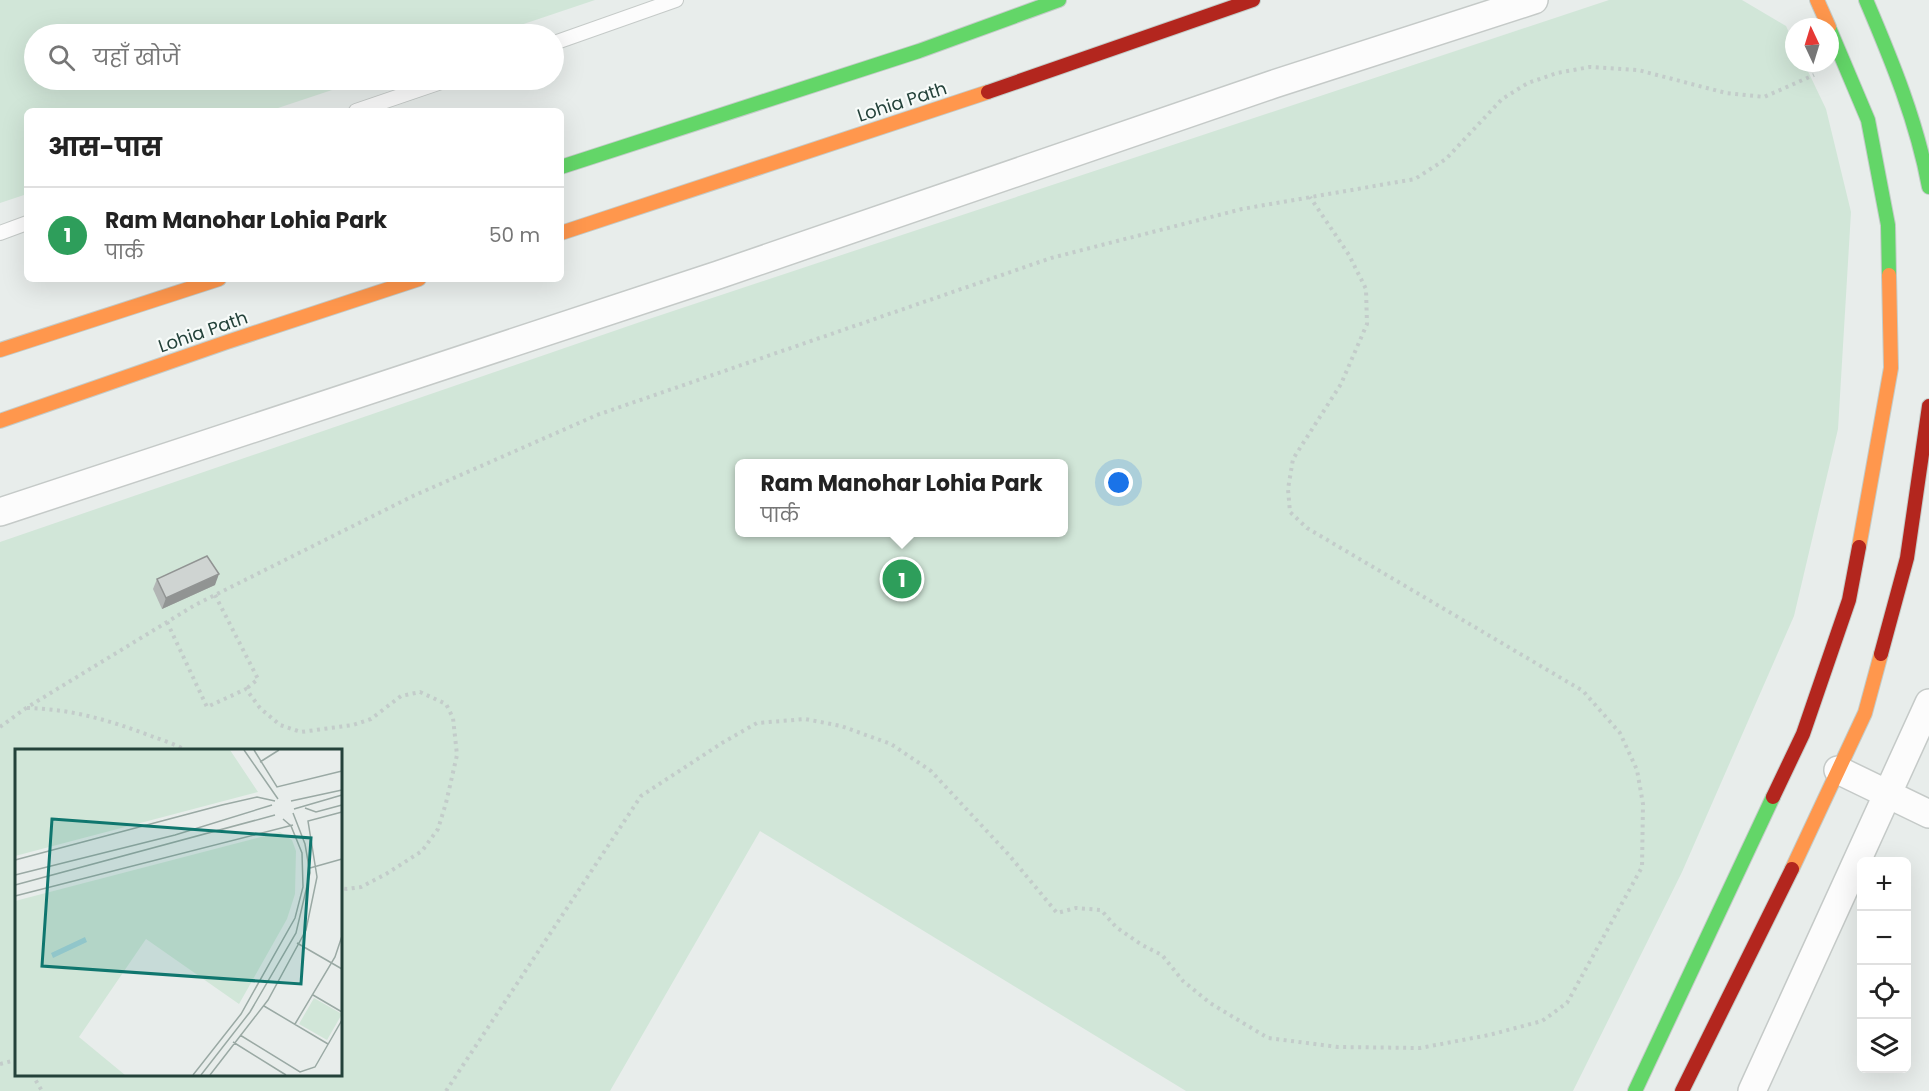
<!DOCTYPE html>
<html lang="hi">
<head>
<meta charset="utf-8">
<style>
  :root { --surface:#fff; --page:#f2f2f2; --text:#222; --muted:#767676; --line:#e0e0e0; --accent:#697e78 }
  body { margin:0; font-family:Poppins,"Noto Sans Devanagari",sans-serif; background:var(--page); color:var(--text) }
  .controls { position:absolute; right:18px; bottom:18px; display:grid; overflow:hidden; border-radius:9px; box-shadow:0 6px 24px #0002 }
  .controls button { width:54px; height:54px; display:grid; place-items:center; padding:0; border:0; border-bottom:2px solid var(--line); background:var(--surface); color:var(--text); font:30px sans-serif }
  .compass { position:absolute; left:1785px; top:18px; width:54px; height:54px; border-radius:50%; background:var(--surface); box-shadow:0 6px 24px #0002; rotate:356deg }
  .you { position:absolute; left:1119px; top:483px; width:21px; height:21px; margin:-15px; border:4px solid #fff; border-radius:50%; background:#1a73e8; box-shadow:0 0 0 9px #1a73e833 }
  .badge { display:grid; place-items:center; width:39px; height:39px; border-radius:50%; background:var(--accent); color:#fff; font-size:20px; font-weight:700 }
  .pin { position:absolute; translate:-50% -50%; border:3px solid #fff; box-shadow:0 2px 6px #0006 }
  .popup { position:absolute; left:735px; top:459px; width:333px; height:78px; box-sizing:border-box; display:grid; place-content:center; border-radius:9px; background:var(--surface); filter:drop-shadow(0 2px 4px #0005); font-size:20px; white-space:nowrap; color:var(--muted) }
  .popup b { font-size:22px; color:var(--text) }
  .popup::after { content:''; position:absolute; left:50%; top:100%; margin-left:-12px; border:12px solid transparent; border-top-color:var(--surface) }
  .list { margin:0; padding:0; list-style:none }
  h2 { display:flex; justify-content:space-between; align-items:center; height:78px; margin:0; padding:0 24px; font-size:26px }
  h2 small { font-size:20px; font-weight:400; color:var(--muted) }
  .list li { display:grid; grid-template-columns:39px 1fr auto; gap:18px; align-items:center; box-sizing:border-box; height:96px; padding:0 24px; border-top:2px solid var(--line) }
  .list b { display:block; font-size:22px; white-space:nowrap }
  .list p { margin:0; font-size:20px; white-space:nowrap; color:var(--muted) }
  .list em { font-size:20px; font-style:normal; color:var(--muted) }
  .icon { flex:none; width:33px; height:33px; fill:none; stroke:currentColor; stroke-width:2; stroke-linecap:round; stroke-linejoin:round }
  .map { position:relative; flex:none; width:1929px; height:1091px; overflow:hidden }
  .search { position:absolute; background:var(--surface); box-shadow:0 6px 24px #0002; left:24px; top:24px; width:540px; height:66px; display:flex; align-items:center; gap:15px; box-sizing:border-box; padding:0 21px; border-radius:33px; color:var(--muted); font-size:22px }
  .panel { position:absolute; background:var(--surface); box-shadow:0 6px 24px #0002; left:24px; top:108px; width:540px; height:174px; border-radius:9px }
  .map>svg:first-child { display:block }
  .green { fill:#d1e6d8; fill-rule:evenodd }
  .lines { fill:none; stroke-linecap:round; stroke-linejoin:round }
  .lane-casing { stroke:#c5cac8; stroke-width:16 }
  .street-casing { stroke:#c5cac8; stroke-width:30 }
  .fast-casing { stroke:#c3cbc8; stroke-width:16 }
  .slow-casing { stroke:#c3cbc8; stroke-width:16 }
  .jam-casing { stroke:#c3cbc8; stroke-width:16 }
  .path { stroke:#c3ccca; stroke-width:4; stroke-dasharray:3 4.5; stroke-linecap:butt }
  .lane { stroke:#fcfcfc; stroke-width:14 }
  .street { stroke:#fcfcfc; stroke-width:27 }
  .fast { stroke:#63d668; stroke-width:14 }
  .slow { stroke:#ff974d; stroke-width:14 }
  .jam { stroke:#b3261e; stroke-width:14 }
  .wall { fill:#b2b6b5 }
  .shaded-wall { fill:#919493 }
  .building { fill:#cfd4d2; stroke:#919493; stroke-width:1.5 }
  .labels { text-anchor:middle; stroke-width:4.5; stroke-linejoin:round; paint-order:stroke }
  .street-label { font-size:18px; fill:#24423a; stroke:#f7fbf9 }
  .inset-road { fill:none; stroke:#9aa9a4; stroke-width:1.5 }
  .view { fill:#0f766e; fill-opacity:0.15; stroke:#0f766e; stroke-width:3 }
  .inset-edge { fill:none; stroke:#24423a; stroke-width:3 }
</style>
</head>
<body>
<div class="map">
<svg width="1929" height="1091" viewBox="0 0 1929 1091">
  <rect width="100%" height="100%" fill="#e8edeb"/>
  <g class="green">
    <path d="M0 0H595L494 34H34V80H362L269 111H27V194L0 203Z"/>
    <path d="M1609 0H1742L1786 26 1794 43V63H1804L1826 109 1851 212 1838 429 1794 616 1682 872 1573 1091H1186L760 831 610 1091H0V542L643 321ZM740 464H1064V532H740ZM16 750H340V1074H16Z"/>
  </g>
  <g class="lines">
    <g class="lane-casing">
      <g id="lane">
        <path d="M554 43 676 0"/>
        <path d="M356 111 447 80"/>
        <path d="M0 233 27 223"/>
      </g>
    </g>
    <g class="street-casing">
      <g id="street">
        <path d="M0 512 718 275 1274 84 1534 0"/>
        <path d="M1838 770 1929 814"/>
        <path d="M1752 1091 1929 703"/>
      </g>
    </g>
    <g class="fast-casing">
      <g id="fast">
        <path d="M1866 0C1892 61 1917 122 1929 187"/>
        <path d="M1830 30 1868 120 1888 225 1889 275"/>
        <path d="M561 167 919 51 1059 0"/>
        <path d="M1635 1091 1773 797"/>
      </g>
    </g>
    <g class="slow-casing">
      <g id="slow">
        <path d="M1817 0 1829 27"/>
        <path d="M561 233 988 92"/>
        <path d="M0 350 219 279"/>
        <path d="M0 421 227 342 419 279"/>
        <path d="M1859 547 1891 368 1889 275"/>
        <path d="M1792 869 1865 713 1881 654"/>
      </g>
    </g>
    <g class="jam-casing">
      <g id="jam">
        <path d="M988 92 1253 0"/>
        <path d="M1881 654 1907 558 1929 406"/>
        <path d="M1773 797 1803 734 1849 600 1859 547"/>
        <path d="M1682 1091 1792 869"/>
      </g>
    </g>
    <g class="path">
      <path d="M215 595 258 679 246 689"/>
      <path d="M167 622 207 707 246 689 260 708 280 725 301 732 353 725 371 719 401 696 420 692 446 704 453 718 457 755 446 803 438 829 422 851 386 874 361 887 347 889 340 888"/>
      <path d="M27 708C71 709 109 720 151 736 162 740 175 744 185 750"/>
      <path d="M0 727 26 708 195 605 413 496 597 415 1051 258 1242 209 1415 179 1446 159 1502 99 1528 83 1557 73 1590 67 1638 70 1726 93 1764 97 1814 75"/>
      <path d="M0 1064 16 1060"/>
      <path d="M32 1074 42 1091"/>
      <path d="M446 1091 641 796 722 743 757 723 805 719 841 726 891 744 931 771 1009 855 1057 913 1076 908 1101 910 1116 927 1142 945 1162 955 1183 981 1210 1003 1268 1038 1338 1047 1420 1048 1489 1035 1542 1021 1567 1003 1642 867 1643 804 1637 770 1620 733 1583 691 1307 528 1290 512 1288 489 1293 459 1341 384 1367 324 1366 289 1349 255 1310 197"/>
    </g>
    <use href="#lane" class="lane"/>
    <use href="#street" class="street"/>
    <use href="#fast" class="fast"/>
    <use href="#slow" class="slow"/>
    <use href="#jam" class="jam"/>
  </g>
  <path class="wall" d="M157 579 215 585 162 609 153 589Z"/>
  <path class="shaded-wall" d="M219 574 215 585 162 609 166 598Z"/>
  <path class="building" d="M207 556 219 574 166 598 157 579Z"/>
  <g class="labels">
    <g class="street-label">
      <text transform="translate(902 102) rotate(-18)" y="6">Lohia Path</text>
      <text transform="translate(203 332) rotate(-19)" y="6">Lohia Path</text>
    </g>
  </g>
  <g transform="translate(15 749)">
    <rect width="327" height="327" fill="#e8edeb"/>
    <path d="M0 1H215L243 43 0 107ZM265 83 277 91 281 102 280 145 272 170 224 255 131 190 64 288 110 326H0V152ZM299 249 327 265 312 291 284 275Z" fill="#d1e6d8"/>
    <path d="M70 188 72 193 38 209 36 204Z" fill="#a9d4db"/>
    <path class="inset-road" d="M229 1 263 50M239 1 262 38 327 22M245 13 264 1M276 52 327 41M290 59 301 63 327 56M279 60 327 46M0 111 207 56 242 48 260 52M295 119 327 110M0 126 160 86 257 56M0 136 260 66M0 147 278 76M282 194 327 220M298 246 327 263M249 257 313 295M280 275 320 208 327 187M225 286 285 323 300 318 327 271M218 293 271 326M178 326 226 265 280 169 288 138 287 104 276 77 268 70M186 326 235 263 281 184 295 124 290 95 278 64M195 326 253 251 291 181 302 128 293 72 327 63"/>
    <path class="view" d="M37 70 296 89 286 235 27 217Z"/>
    <rect width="327" height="327" class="inset-edge"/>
  </g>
</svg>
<div class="controls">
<button>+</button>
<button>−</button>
<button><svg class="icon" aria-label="locate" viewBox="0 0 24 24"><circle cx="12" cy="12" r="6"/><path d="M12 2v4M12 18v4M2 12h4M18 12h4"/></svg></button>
<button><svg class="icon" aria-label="layers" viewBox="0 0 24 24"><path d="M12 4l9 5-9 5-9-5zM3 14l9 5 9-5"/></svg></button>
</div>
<svg class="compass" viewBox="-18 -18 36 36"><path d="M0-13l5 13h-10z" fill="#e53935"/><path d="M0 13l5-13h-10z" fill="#767676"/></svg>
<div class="you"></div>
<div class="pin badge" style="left:902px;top:579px;background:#2e9e5b">1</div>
<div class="popup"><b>Ram Manohar Lohia Park</b>पार्क</div>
<div class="search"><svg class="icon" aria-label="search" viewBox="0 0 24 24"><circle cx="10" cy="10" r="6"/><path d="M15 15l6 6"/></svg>यहाँ खोजें</div>
<section class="panel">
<h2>आस-पास<small></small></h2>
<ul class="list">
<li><span class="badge" style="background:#2e9e5b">1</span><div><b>Ram Manohar Lohia Park</b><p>पार्क</p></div><em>50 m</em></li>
</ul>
</section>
</div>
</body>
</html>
